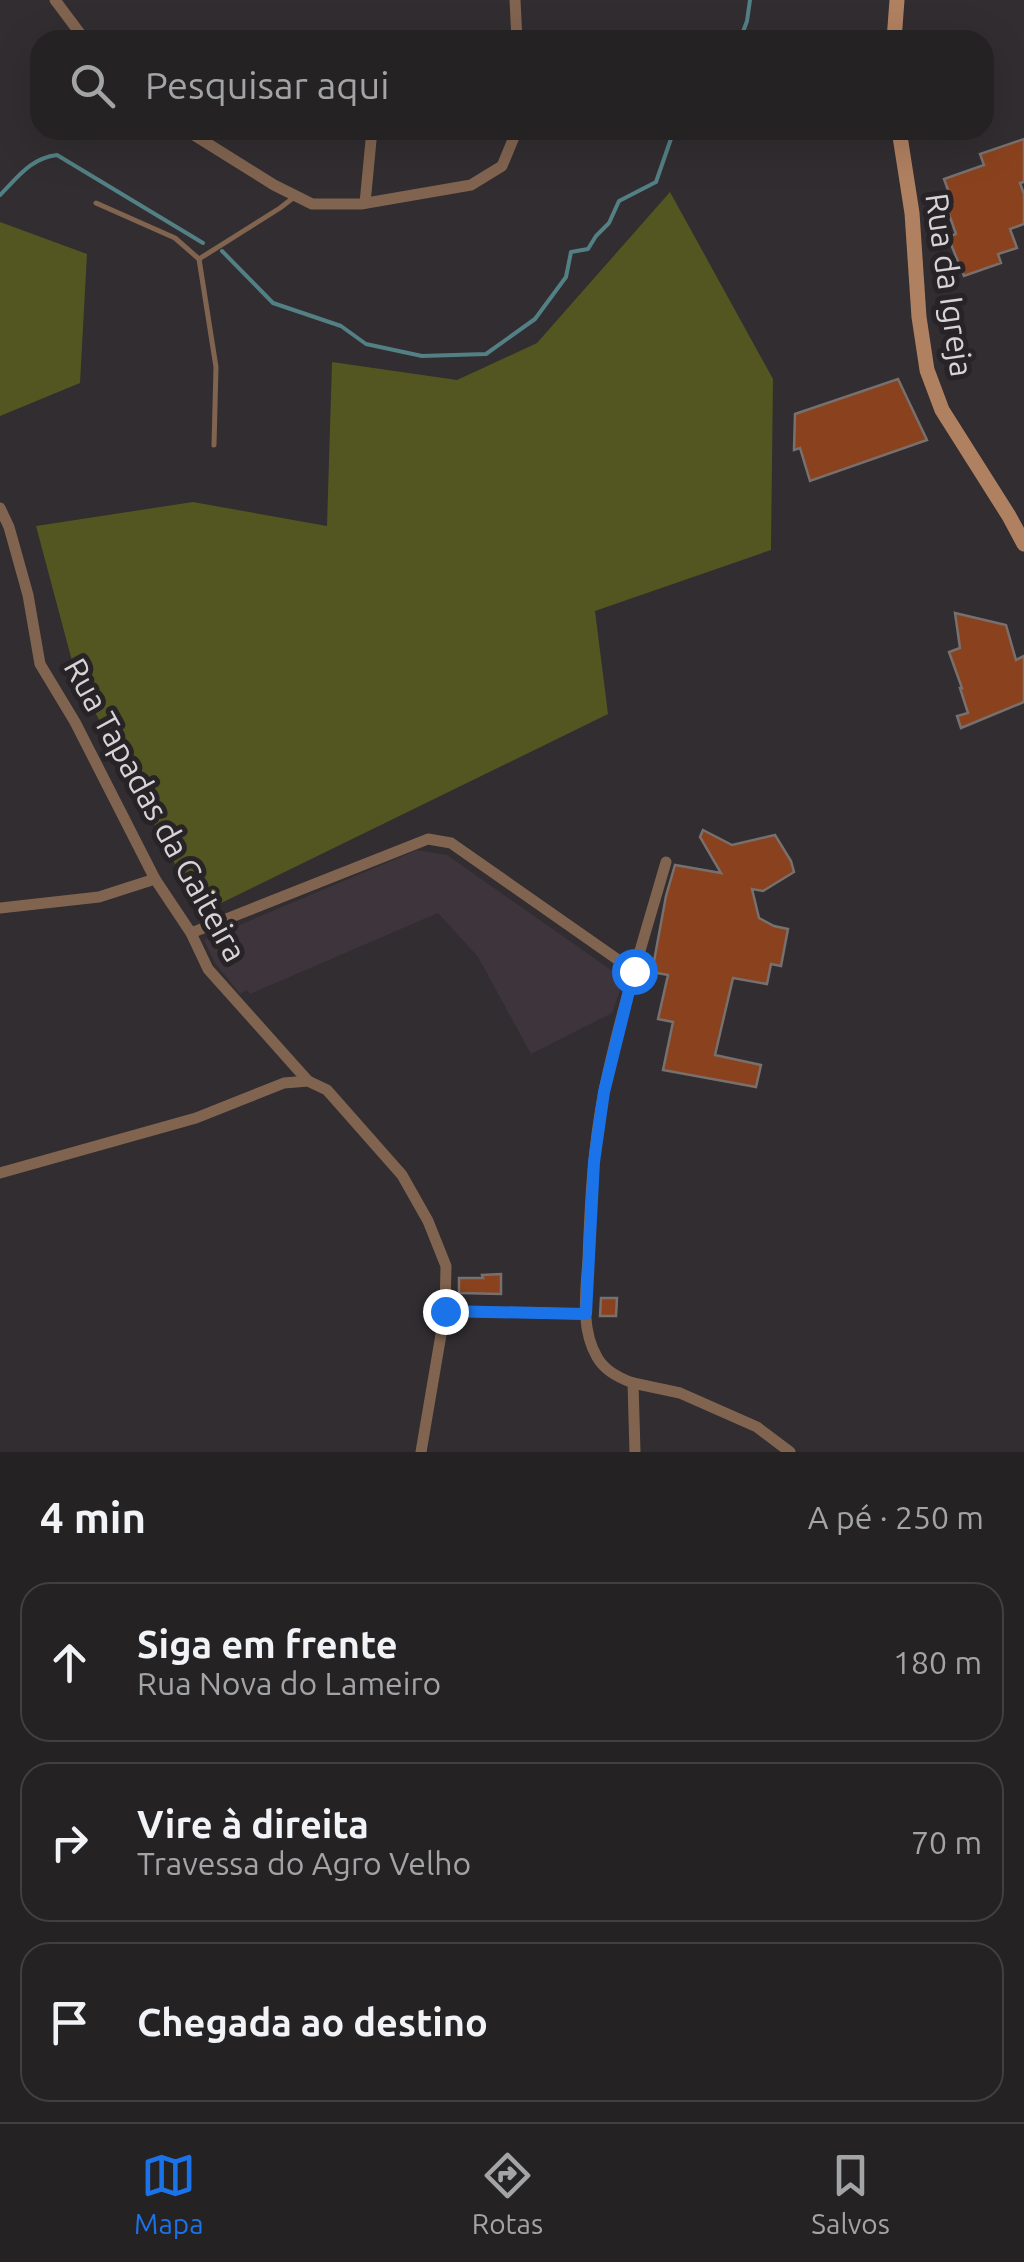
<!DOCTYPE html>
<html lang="pt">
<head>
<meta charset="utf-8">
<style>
  :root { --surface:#252224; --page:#2d2a2c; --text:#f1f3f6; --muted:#a3a4a6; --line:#423f41; --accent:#1a73e8 }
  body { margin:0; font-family:Ubuntu,sans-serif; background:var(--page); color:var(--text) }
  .stop { position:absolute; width:30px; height:30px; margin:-22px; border:8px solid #1a73e8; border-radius:50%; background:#fff }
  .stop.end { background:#1a73e8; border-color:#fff; box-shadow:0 2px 10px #0008 }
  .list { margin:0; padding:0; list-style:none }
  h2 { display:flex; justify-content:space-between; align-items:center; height:130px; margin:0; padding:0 40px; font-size:42px }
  h2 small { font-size:32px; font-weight:400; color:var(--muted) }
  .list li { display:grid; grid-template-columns:65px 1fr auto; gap:30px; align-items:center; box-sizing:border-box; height:160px; margin:0 20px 20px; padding:0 20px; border:2px solid var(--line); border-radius:30px }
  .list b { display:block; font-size:38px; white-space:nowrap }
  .list p { margin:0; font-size:32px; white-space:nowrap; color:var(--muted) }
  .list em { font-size:32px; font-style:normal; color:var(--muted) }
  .icon { flex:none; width:55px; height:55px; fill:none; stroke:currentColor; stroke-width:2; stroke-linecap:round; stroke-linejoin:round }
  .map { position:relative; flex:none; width:1024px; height:1452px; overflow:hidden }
  .search { position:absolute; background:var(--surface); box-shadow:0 10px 40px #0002; left:30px; right:30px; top:30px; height:110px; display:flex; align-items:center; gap:25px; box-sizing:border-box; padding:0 35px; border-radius:30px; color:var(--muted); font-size:38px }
  .sheet { height:670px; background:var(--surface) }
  nav { display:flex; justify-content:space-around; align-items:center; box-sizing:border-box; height:140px; border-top:2px solid var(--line); background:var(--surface); font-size:28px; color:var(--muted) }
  nav a { display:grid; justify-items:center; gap:5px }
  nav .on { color:var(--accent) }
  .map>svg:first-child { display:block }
  .built { fill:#3d343c }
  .green { fill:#535621 }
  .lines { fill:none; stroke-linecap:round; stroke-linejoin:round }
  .stream { stroke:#528084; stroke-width:4 }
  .building { fill:#89421d; stroke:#77706e; stroke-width:2.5 }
  .lane { stroke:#816450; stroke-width:5 }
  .street { stroke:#816450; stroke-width:11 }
  .secondary { stroke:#b08161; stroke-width:15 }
  .route { stroke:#1a73e8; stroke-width:12 }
  .labels { text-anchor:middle; stroke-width:10; stroke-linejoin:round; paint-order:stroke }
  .street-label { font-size:32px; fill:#d7d4d7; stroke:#272326 }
</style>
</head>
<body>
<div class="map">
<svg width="1024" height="1452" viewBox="0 0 1024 1452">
  <rect width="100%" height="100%" fill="#312d30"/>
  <path class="built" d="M417 850 447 855 624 979 612 1013 531 1054 478 957 438 913 250 994 247 990 240 994 215 963 204 940Z"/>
  <g class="green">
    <path d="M670 192 773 379 771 550 595 611 608 714 201 913 76 676 36 526 193 502 327 526 332 362 457 380 537 343Z"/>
    <path d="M0 222 87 254 80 383 0 416Z"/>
  </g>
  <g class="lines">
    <g class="stream">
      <path d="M740 40 747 21 750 0"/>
      <path d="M0 195C18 177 31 158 57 155L203 243"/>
      <path d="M222 251 273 303 341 326 366 344 422 356 486 354 535 319 566 277 571 252 588 249 596 236 609 223 619 201 656 182 674 130"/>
    </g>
  </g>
  <g class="building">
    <path d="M1024 139V182L1020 183 1024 194V224L1010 229 1017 248 998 254 1001 263 964 276 948 237 956 234 946 206 953 204 944 179 984 165 980 154Z"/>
    <path d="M898 379 927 440 810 481 800 448 794 450 795 414Z"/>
    <path d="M955 613 1006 625 1016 660 1024 656V702L961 728 957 716 968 713 960 688H962L949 652 960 648Z"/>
    <path d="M703 830 732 845 775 835 791 861 794 872 763 891 752 889 759 918 774 926 788 929 781 966 771 964 767 984 733 978 715 1055 761 1065 756 1087 663 1070 673 1022 658 1019 668 975 652 972 666 896 675 865 721 873 700 837Z"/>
    <path d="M501 1274V1294L459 1293V1278H483L482 1275Z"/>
    <path d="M601 1298H617L616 1316H600Z"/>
  </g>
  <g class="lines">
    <g class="lane">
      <path d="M96 203 175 238 199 259 280 208 293 198"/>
      <path d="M199 259 216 367 214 445"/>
    </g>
    <g class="street">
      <path d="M55 0 85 40"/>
      <path d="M515 0 517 40"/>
      <path d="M186 130 274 185 312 204H361L471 185 502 166 517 130"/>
      <path d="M365 203 372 130"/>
      <path d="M0 508 9 527 28 595 40 664 75 722 155 879 191 933 208 969 308 1081"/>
      <path d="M0 908 99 897 155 879"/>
      <path d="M191 933 428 839 451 843 634 971"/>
      <path d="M0 1173 196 1118 284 1083 308 1081 327 1090 402 1175 428 1221 446 1266 445 1311 421 1452"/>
      <path d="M445 1311 585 1314"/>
      <path d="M633 1383 680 1393 757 1427 790 1452"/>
      <path d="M635 1452 633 1383C619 1378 604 1370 597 1357 580 1328 586 1290 588 1259 590 1203 593 1146 604 1091 620 1014 644 938 666 862"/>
    </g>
    <g class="secondary">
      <path d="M894 40 897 0"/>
      <path d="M899 130 912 213 919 317 927 370 942 410 1009 516 1024 544"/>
    </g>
  </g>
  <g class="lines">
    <path class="route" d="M445 1311 586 1314 594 1162 604 1092 634 971"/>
  </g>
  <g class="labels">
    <g class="street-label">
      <text transform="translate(949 285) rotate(82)" y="11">Rua da Igreja</text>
      <text transform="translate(155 810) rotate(61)" y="11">Rua Tapadas da Gaiteira</text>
    </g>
  </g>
</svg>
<div class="stop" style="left:634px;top:971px"></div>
<div class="stop end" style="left:445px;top:1311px"></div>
<div class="search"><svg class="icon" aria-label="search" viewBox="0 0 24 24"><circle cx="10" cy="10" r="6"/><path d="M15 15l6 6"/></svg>Pesquisar aqui</div>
</div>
<section class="sheet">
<h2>4 min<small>A pé · 250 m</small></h2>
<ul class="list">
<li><svg class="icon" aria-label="ahead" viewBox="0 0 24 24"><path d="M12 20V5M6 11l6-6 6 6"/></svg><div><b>Siga em frente</b><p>Rua Nova do Lameiro</p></div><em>180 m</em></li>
<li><svg class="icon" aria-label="right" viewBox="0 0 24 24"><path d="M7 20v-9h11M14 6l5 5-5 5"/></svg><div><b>Vire à direita</b><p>Travessa do Agro Velho</p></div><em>70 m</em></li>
<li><svg class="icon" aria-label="arrive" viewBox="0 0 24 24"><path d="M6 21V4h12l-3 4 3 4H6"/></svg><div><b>Chegada ao destino</b></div></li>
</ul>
</section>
<nav>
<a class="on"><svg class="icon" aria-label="map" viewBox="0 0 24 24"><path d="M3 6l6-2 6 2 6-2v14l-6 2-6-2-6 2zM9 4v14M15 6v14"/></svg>Mapa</a>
<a><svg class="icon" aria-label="directions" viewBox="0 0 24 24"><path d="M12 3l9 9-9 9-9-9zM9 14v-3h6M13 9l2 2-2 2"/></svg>Rotas</a>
<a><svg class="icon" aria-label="saved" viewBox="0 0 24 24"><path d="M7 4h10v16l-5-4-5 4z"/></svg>Salvos</a>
</nav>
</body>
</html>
